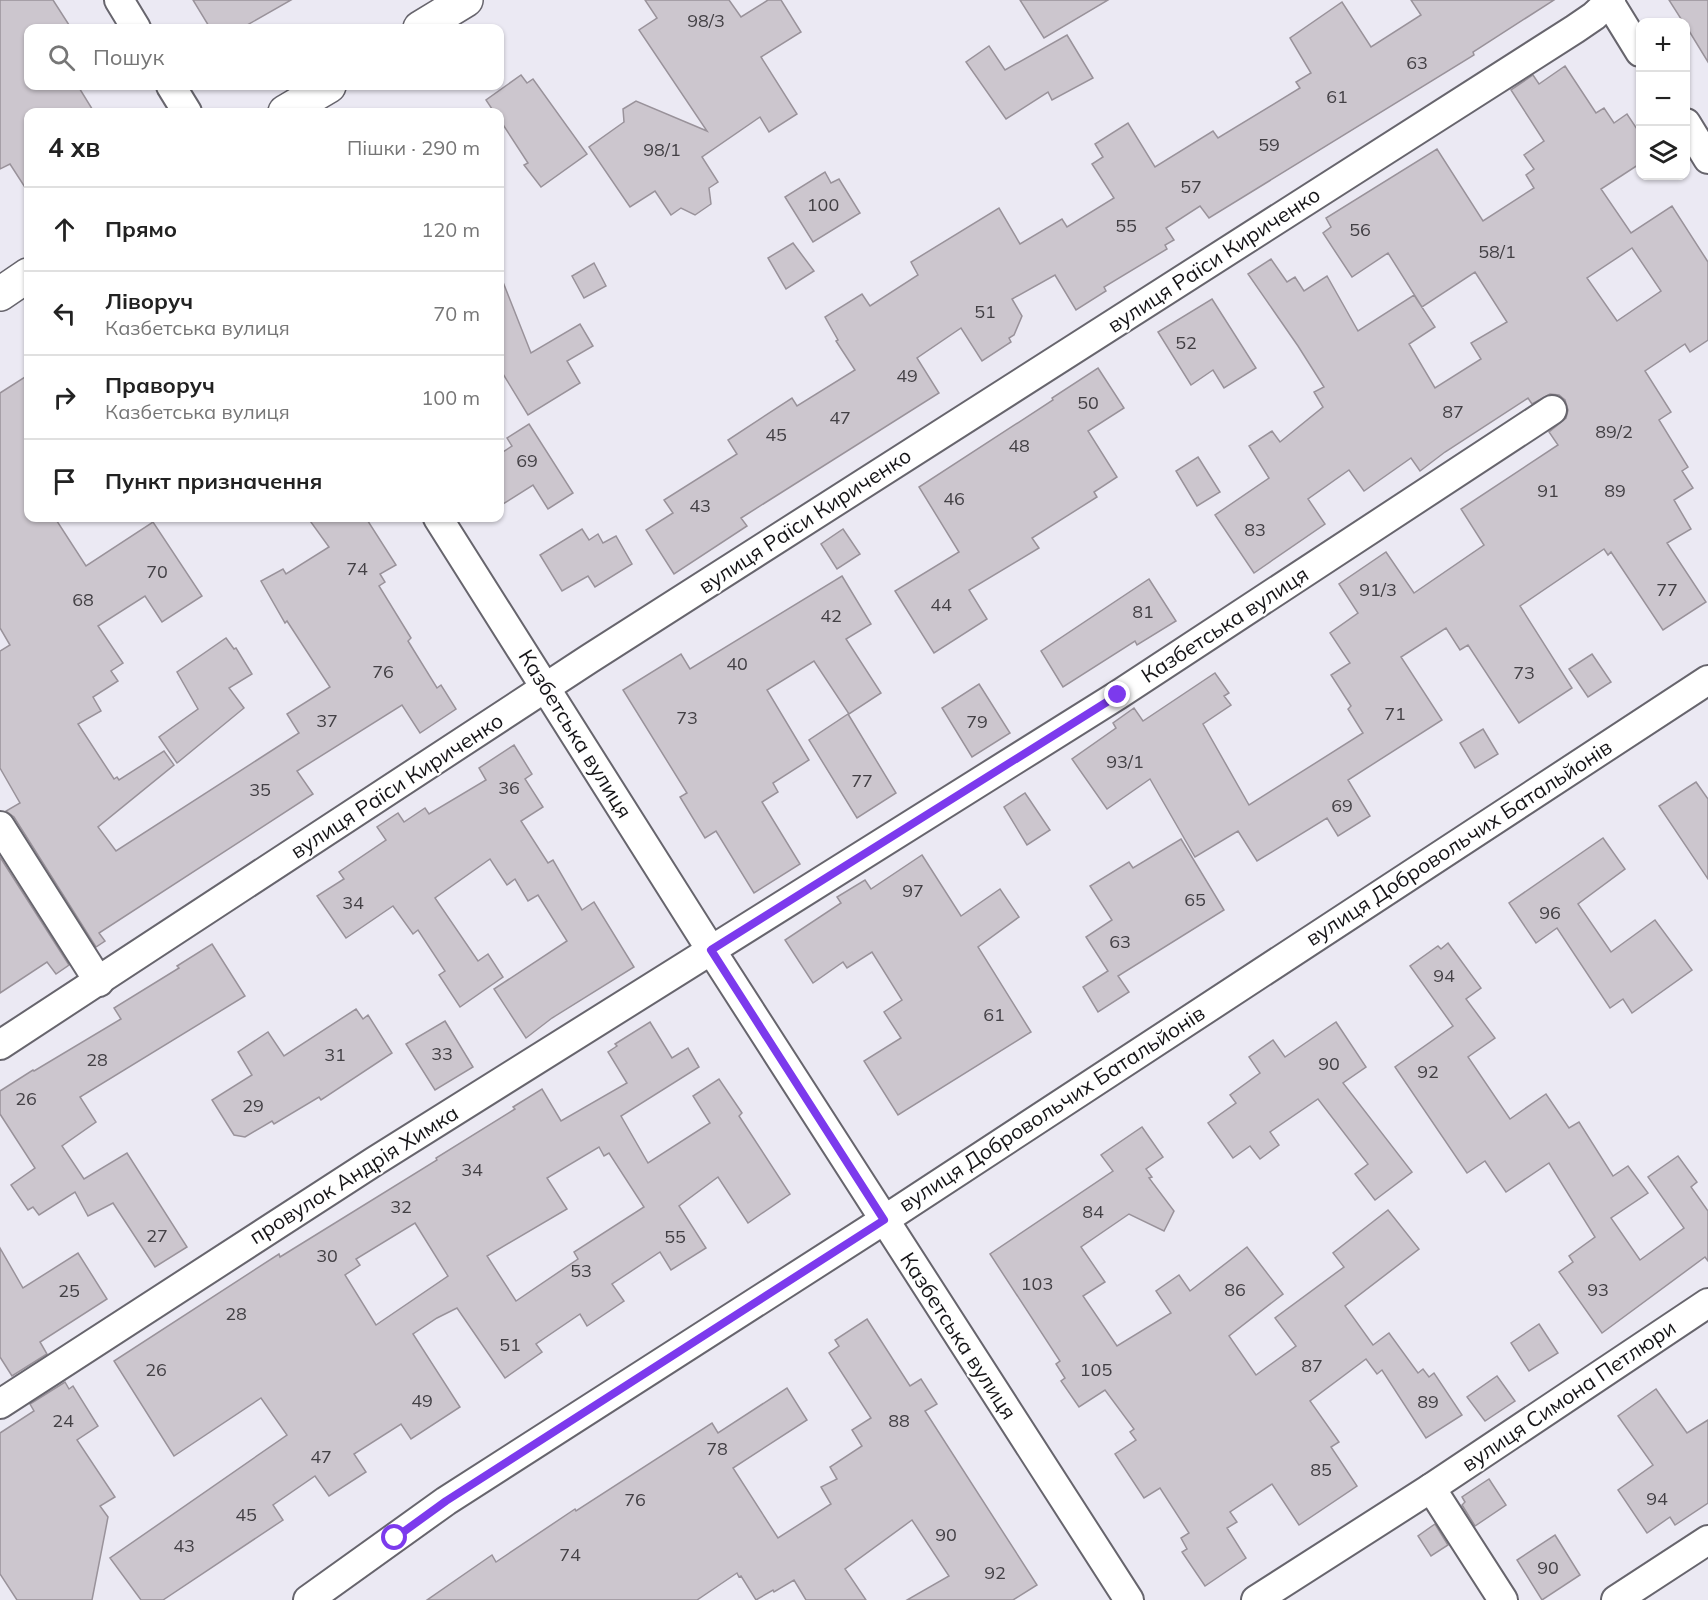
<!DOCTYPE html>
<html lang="uk">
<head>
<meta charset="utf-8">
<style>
  :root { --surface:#fff; --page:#f6f6f6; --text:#222; --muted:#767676; --line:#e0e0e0 }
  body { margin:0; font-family:Mulish,sans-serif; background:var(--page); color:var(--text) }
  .controls { position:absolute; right:18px; top:18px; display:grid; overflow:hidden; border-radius:12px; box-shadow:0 2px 4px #0004 }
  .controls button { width:54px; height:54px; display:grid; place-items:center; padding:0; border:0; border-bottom:2px solid var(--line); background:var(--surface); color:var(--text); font:30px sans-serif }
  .stop { position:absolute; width:18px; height:18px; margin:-14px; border:4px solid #7c3aed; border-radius:50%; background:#fff }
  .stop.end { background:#7c3aed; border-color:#fff; box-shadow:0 2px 6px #0008 }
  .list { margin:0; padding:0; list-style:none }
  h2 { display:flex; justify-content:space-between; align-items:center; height:78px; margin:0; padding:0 24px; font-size:26px }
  h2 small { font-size:20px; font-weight:400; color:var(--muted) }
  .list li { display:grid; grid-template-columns:39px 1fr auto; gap:18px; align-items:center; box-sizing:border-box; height:84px; padding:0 24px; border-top:2px solid var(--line) }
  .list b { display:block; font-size:22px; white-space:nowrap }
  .list p { margin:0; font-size:20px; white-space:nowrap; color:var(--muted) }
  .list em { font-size:20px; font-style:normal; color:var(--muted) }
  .icon { flex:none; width:33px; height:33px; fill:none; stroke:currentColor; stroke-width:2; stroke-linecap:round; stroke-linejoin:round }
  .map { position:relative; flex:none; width:1708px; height:1600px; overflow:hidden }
  .search { position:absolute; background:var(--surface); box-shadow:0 2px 4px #0004; left:24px; top:24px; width:480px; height:66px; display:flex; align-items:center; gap:15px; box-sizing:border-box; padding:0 21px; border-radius:12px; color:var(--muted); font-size:22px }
  .panel { position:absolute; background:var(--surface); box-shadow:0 2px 4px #0004; left:24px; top:108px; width:480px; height:414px; border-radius:12px }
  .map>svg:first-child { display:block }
  .building { fill:#ccc6ce; stroke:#99929a; stroke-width:1.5; fill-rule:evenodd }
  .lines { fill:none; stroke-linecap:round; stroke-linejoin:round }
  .street-casing { stroke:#67656d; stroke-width:32 }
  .secondary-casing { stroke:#67656d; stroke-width:36 }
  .street { stroke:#fff; stroke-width:28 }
  .secondary { stroke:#fff; stroke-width:33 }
  .route { stroke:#7c3aed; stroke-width:8 }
  .labels { text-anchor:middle; stroke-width:4.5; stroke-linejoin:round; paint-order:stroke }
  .number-label { font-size:18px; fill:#434045 }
  .street-label { font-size:21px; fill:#151417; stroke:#fff }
</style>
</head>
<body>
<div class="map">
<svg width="1708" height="1600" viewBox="0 0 1708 1600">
  <rect width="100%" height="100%" fill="#ebe9f3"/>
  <g class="building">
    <path d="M0 0H53L71 28H28V86H78L94 112H28V192L10 164 0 169Z"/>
    <path d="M193 0H291L242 28H210Z"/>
    <path d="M645 0H729L741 17 768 0H781L801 32 761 57 797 114 769 132 760 117 702 157 718 182 709 188 711 204 695 215 681 208 671 215 655 191 630 207 589 147 624 122 623 109 636 101 707 131 639 30 657 18Z"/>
    <path d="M1020 0H1108L1044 38Z"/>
    <path d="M1411 0H1554L1473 52 1474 55 1209 218 1200 206 1166 228 1174 240 1165 245 1167 249 1104 287 1106 291 1076 310 1055 275 1012 299 1022 316 1014 335 1009 338 1011 342 982 361 961 328 917 358 939 393 741 518 747 526 674 574 646 530 673 513 664 500 737 454 728 440 792 398 797 406 855 370 836 341 838 340 825 317 862 294 870 306 918 275 911 262 999 208 1020 244 1062 219 1067 227 1114 198 1092 164 1103 157 1095 144 1128 123 1155 167 1213 131 1218 138 1300 88 1296 82 1311 73 1290 38 1342 2 1371 47 1421 15Z"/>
    <path d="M1669 0H1708V62L1686 26V22H1683Z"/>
    <path d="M1067 35 1093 78 1052 100 1048 92 1006 119 966 62 989 46 1005 70Z"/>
    <path d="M1565 66 1596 113 1604 108 1614 123 1627 114 1641 135V163L1601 189 1631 233 1672 206 1708 262V340L1690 352 1685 344 1645 371 1671 412 1659 420 1688 467 1682 471 1693 488 1674 500 1691 529 1667 543 1706 602 1663 630 1611 552 1608 555 1604 549 1520 606 1572 688 1519 723 1468 645 1460 650 1446 628 1401 657 1442 720 1348 780 1370 816 1338 836 1327 818 1257 861 1238 831 1195 857 1150 779 1107 809 1072 759 1116 728 1113 723 1134 708 1143 721 1215 673 1229 693 1224 696 1231 705 1203 724 1249 805 1363 733 1348 709 1351 706 1331 675 1350 663 1330 633 1358 613 1339 584 1386 552 1414 593 1484 545 1461 509 1558 445 1549 432 1566 418 1568 410 1565 400 1559 395 1550 394 1532 404 1528 398 1445 452 1420 471 1411 458 1364 491 1349 470 1308 499 1325 524 1254 573 1215 515 1269 478 1249 446 1272 431 1280 442 1323 407 1314 392 1324 387 1298 346 1248 274 1271 259 1287 282 1295 277 1304 291 1327 276 1358 331 1414 295 1435 327 1409 344 1435 388 1481 359 1471 343 1507 322 1475 272 1422 307 1388 253 1352 277 1323 233 1331 227 1326 218 1437 149 1483 221 1534 188 1526 175 1534 169 1524 155 1544 141 1511 90 1533 75 1539 84ZM1632 248 1661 291 1617 321 1587 278Z"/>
    <path d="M521 75 527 83 533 79 587 154 541 187 524 165 528 163 500 120V112H494L486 100Z"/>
    <path d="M825 172 831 183 839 179 860 213 813 242 785 197Z"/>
    <path d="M793 243 814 271 786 289 768 258Z"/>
    <path d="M594 263 606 286 584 298 572 276Z"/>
    <path d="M500 277H501L531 353 580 324 593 346 567 361 580 383 528 415 500 369Z"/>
    <path d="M1212 299 1256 368 1224 388 1213 370 1191 385 1158 332Z"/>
    <path d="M1098 368 1124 408 1088 431 1117 477 1094 492 1097 497 1032 538 1039 548 969 590 987 619 934 653 895 591 959 552 919 487 1053 400 1052 398Z"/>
    <path d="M28 375V518H55L86 566 153 522 202 596 162 622 145 596 98 626 123 663 111 671 118 681 93 697 101 711 78 724 114 779 117 777 119 780 164 751 174 765 98 827 116 851 299 733 287 714 330 687 287 621 285 623 261 581 283 569 286 574 329 547 308 518H366L396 565 380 574 385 582 379 586 411 638 408 641 437 688 441 685 456 709 420 733 402 705 297 771 313 794 99 933 105 941 96 947 14 817 6 811 20 803 0 768V651L10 645 0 628V393Z"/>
    <path d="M529 424 573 493 548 509 533 485 500 506V454L512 446 507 438Z"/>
    <path d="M1198 457 1220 492 1197 506 1176 471Z"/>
    <path d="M582 529 589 540 598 534 603 543 616 536 632 564 595 587 588 576 562 591 540 555Z"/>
    <path d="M843 529 860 554 837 569 821 544Z"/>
    <path d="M842 576 871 624 846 639 881 693 849 714 814 661 767 690 809 760 773 783 778 792 762 802 800 864 754 893 716 831 705 838 680 797 687 793 623 690 681 654 690 669Z"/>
    <path d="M1149 579 1176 621 1137 645 1135 641 1063 687 1041 651Z"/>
    <path d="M226 638 234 649 236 648 252 674 229 688 244 708 177 763 159 737 198 709 177 672Z"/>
    <path d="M1592 654 1611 682 1588 697 1569 669Z"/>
    <path d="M979 684 1010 733 972 757 942 708Z"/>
    <path d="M848 714 896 793 857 818 809 740Z"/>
    <path d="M1483 729 1498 754 1475 768 1460 743Z"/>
    <path d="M514 745 532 774 525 779 543 807 521 821 548 863 553 860 582 910 594 902 634 967 552 1018 526 1038 494 989 567 941 538 895 528 901 515 879 507 885 490 859 435 898 478 961 488 954 503 977 460 1007 439 975 445 971 418 930 413 934 393 906 346 938 317 896 344 879 339 872 386 840 377 827 398 813 404 822 425 808 429 814 486 780 479 768Z"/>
    <path d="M1696 782 1708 799V879L1659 806Z"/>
    <path d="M1025 793 1050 830 1027 845 1004 807Z"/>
    <path d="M1603 838 1625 869 1578 904 1611 952 1655 920 1692 970 1632 1013 1623 999 1610 1008 1557 928 1536 943 1509 903Z"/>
    <path d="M1181 839 1224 910 1118 976 1129 992 1098 1012 1083 987 1108 971 1086 937 1112 920 1090 886 1129 862 1133 868Z"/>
    <path d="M922 855 961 916 1000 889 1019 917 978 947 1031 1032 898 1115 864 1061 901 1038 884 1012 902 1000 872 952 847 968 843 962 813 983 785 940 841 903 837 897 865 880 871 889Z"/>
    <path d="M0 857 69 965 56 974 47 962 0 993Z"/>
    <path d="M1448 943 1481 988 1466 999 1495 1038 1468 1057 1510 1119 1546 1094 1569 1128 1579 1122 1613 1176 1628 1166 1648 1193 1611 1218 1640 1260 1684 1228 1648 1177 1678 1156 1697 1182 1691 1187 1708 1211V1261L1705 1257 1602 1333 1559 1272 1573 1262 1569 1256 1595 1237 1549 1163 1506 1192 1485 1161 1467 1173 1395 1067 1453 1026 1410 966 1438 946 1441 949Z"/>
    <path d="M212 944 245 996 80 1097 96 1122 62 1146 84 1179 127 1153 187 1247 155 1267 113 1203 88 1216 75 1192 39 1215 33 1207 28 1210 11 1185 35 1168 0 1114V1091L33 1070 34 1071 121 1019 114 1008 179 968 177 966Z"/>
    <path d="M356 1009 363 1019 368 1015 392 1053 321 1100 319 1097 274 1124 272 1121 245 1137 234 1135 212 1100 252 1075 238 1052 268 1032 284 1056Z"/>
    <path d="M445 1021 473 1067 435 1090 406 1044Z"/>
    <path d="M650 1022 672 1058 688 1048 699 1067 621 1116 648 1163 710 1123 693 1096 719 1079 742 1113 739 1116 790 1194 748 1223 718 1177 679 1206 706 1248 671 1270 660 1252 612 1284 624 1301 587 1326 580 1314 536 1344 542 1352 505 1378 457 1308 437 1318 413 1334 460 1407 411 1439 401 1424 354 1454 366 1472 329 1496 315 1476 273 1505 283 1520 163 1600H141L110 1558 287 1435 261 1398 174 1456 114 1361 279 1254 280 1257 437 1160 436 1158 515 1109 513 1107 542 1089 561 1121 627 1083 608 1052 617 1046 615 1044ZM599 1147 604 1156 609 1153 644 1207 574 1252 578 1259 516 1301 487 1256 567 1209 547 1178ZM415 1223 448 1276 376 1325 345 1275 360 1265 356 1259Z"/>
    <path d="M1336 1022 1366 1067 1343 1083 1412 1172 1375 1200 1355 1174 1368 1164 1318 1099 1270 1132 1279 1145 1260 1159 1250 1146 1233 1158 1208 1123 1236 1103 1230 1095 1260 1073 1249 1057 1273 1040 1285 1057Z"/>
    <path d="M1142 1127 1163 1157 1146 1169 1152 1177 1149 1178 1174 1211 1164 1231 1129 1214 1081 1247 1105 1282 1083 1296 1117 1346 1171 1313 1156 1291 1179 1275 1190 1291 1247 1247 1283 1294 1229 1336 1256 1375 1296 1346 1275 1318 1344 1267 1333 1253 1388 1210 1419 1249 1345 1306 1373 1345 1389 1333 1418 1373 1423 1369 1429 1377 1434 1373 1462 1415 1426 1438 1382 1370 1377 1374 1366 1359 1310 1401 1339 1442 1331 1447 1357 1486 1299 1525 1272 1484 1230 1512 1237 1522 1227 1528 1246 1558 1205 1586 1182 1552 1187 1549 1181 1538 1189 1533 1160 1488 1144 1498 1115 1454 1136 1440 1130 1432 1134 1429 1105 1390 1079 1407 1061 1381 1065 1378 1056 1364 1060 1361 990 1254 1113 1171 1101 1155Z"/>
    <path d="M0 1248 23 1288 78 1253 107 1299 40 1342 47 1354 12 1376 0 1357Z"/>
    <path d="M867 1319 910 1386 921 1379 937 1404 925 1411 1037 1585 1013 1600H907L949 1576 912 1520 845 1569 866 1600H806L794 1580 774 1592 773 1590 756 1600 741 1576 739 1577 737 1573 697 1600H427L492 1555 496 1562 575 1509 576 1511 712 1423 718 1433 787 1388 807 1420 733 1468 778 1538 831 1504 821 1487 837 1479 830 1467 862 1446 852 1430 871 1418 829 1353 839 1346 835 1340Z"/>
    <path d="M1539 1324 1558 1353 1529 1371 1511 1343Z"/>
    <path d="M1497 1376 1515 1401 1485 1421 1467 1397Z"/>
    <path d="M65 1382 69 1389 73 1386 98 1426 77 1440 115 1497 100 1506 108 1517 92 1600H17L0 1574V1433L34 1411 30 1404Z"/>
    <path d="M1656 1389 1687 1433 1708 1420V1503L1675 1525 1670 1517 1647 1533 1618 1490 1653 1465 1618 1416Z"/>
    <path d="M1489 1479 1506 1505 1475 1526 1462 1505 1465 1502 1462 1497Z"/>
    <path d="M1435 1524 1448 1545 1431 1556 1418 1536Z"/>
    <path d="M1555 1535 1580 1575 1542 1600 1517 1560Z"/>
  </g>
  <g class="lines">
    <g class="street-casing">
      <g id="street">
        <path d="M119 0 136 28"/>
        <path d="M1608 0 1640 52"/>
        <path d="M171 86 187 112"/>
        <path d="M1686 123 1708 159"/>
        <path d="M438 518 711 950 1129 1600"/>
        <path d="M0 826 99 982"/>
        <path d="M0 1045 589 659 1575 29 1594 16 1611 0"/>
        <path d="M0 1404 375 1161 1118 695 1552 410"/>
        <path d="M1431 1488 1503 1600"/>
        <path d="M308 1600 446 1501 884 1220 1708 680"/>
        <path d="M1256 1600 1431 1488 1708 1303"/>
        <path d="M1616 1600 1708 1540"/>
      </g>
    </g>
    <g class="secondary-casing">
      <g id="secondary">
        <path d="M420 28 466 0"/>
        <path d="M285 112 329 86"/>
        <path d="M0 294 28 275"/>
      </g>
    </g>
    <use href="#street" class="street"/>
    <use href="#secondary" class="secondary"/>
  </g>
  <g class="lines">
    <path class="route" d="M395 1538 446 1501 884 1220 711 950 1118 695"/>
  </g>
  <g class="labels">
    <g class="number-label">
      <text x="706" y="27">98/3</text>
      <text x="1417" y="69">63</text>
      <text x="1337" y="103">61</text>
      <text x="1269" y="151">59</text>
      <text x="662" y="156">98/1</text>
      <text x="1191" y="193">57</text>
      <text x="823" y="211">100</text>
      <text x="1126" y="232">55</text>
      <text x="1360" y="236">56</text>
      <text x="1497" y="258">58/1</text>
      <text x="985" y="318">51</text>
      <text x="1186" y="349">52</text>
      <text x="907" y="382">49</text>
      <text x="1088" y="409">50</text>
      <text x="1453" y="418">87</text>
      <text x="840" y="424">47</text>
      <text x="1614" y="438">89/2</text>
      <text x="776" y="441">45</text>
      <text x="1019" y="452">48</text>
      <text x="527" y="467">69</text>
      <text x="1548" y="497">91</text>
      <text x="1615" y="497">89</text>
      <text x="954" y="505">46</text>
      <text x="700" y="512">43</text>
      <text x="1255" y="536">83</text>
      <text x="357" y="575">74</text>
      <text x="157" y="578">70</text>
      <text x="1378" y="596">91/3</text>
      <text x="1667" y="596">77</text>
      <text x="83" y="606">68</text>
      <text x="941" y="611">44</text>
      <text x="1143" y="618">81</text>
      <text x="831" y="622">42</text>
      <text x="737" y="670">40</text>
      <text x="383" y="678">76</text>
      <text x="1524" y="679">73</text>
      <text x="1395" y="720">71</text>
      <text x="687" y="724">73</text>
      <text x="327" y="727">37</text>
      <text x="977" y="728">79</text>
      <text x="1125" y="768">93/1</text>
      <text x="862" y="787">77</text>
      <text x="509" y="794">36</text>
      <text x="260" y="796">35</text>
      <text x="1342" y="812">69</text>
      <text x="913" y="897">97</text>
      <text x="1195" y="906">65</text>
      <text x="353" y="909">34</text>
      <text x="1550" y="919">96</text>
      <text x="1120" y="948">63</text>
      <text x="1444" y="982">94</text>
      <text x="994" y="1021">61</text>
      <text x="442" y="1060">33</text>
      <text x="335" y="1061">31</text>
      <text x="97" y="1066">28</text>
      <text x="1329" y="1070">90</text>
      <text x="1428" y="1078">92</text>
      <text x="26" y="1105">26</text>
      <text x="253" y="1112">29</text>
      <text x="472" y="1176">34</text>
      <text x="401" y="1213">32</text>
      <text x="1093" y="1218">84</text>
      <text x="157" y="1242">27</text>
      <text x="675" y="1243">55</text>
      <text x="327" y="1262">30</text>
      <text x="581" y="1277">53</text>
      <text x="1037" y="1290">103</text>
      <text x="1235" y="1296">86</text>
      <text x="1598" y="1296">93</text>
      <text x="69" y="1297">25</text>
      <text x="236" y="1320">28</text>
      <text x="510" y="1351">51</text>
      <text x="1312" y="1372">87</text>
      <text x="156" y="1376">26</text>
      <text x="1096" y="1376">105</text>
      <text x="422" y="1407">49</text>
      <text x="1428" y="1408">89</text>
      <text x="63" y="1427">24</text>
      <text x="899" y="1427">88</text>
      <text x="717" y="1455">78</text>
      <text x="321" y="1463">47</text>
      <text x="1321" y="1476">85</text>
      <text x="1657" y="1505">94</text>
      <text x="635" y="1506">76</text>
      <text x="246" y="1521">45</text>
      <text x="946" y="1541">90</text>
      <text x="184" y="1552">43</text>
      <text x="570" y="1561">74</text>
      <text x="1548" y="1574">90</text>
      <text x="995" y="1579">92</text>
    </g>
    <g class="street-label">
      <text transform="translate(1214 260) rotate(-33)" y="7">вулиця Раїси Кириченко</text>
      <text transform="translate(805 521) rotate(-33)" y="7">вулиця Раїси Кириченко</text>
      <text transform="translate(1225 625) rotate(-33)" y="7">Казбетська вулиця</text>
      <text transform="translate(575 734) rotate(58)" y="7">Казбетська вулиця</text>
      <text transform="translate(397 786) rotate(-33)" y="7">вулиця Раїси Кириченко</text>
      <text transform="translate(1459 843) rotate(-33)" y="7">вулиця Добровольчих Батальйонів</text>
      <text transform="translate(1052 1109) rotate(-33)" y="7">вулиця Добровольчих Батальйонів</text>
      <text transform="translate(354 1175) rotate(-32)" y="7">провулок Андрія Химка</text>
      <text transform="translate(958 1336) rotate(57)" y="7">Казбетська вулиця</text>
      <text transform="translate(1569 1396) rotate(-34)" y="7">вулиця Симона Петлюри</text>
    </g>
  </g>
</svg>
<div class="controls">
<button>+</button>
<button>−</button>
<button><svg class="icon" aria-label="layers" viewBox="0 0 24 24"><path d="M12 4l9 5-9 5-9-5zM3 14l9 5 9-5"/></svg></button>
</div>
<div class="stop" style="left:395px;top:1538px"></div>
<div class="stop end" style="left:1118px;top:695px"></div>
<div class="search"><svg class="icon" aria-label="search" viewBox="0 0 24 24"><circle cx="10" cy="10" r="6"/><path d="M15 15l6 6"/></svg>Пошук</div>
<section class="panel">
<h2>4 хв<small>Пішки · 290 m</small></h2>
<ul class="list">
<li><svg class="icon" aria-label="ahead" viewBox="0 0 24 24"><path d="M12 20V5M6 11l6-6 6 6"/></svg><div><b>Прямо</b></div><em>120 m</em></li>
<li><svg class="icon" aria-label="left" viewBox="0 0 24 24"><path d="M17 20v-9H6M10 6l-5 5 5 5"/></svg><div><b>Ліворуч</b><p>Казбетська вулиця</p></div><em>70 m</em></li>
<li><svg class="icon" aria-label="right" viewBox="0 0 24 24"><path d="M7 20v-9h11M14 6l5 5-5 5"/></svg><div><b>Праворуч</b><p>Казбетська вулиця</p></div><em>100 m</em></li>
<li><svg class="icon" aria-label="arrive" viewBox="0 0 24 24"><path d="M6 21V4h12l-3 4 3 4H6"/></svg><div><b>Пункт призначення</b></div></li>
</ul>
</section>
</div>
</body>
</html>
